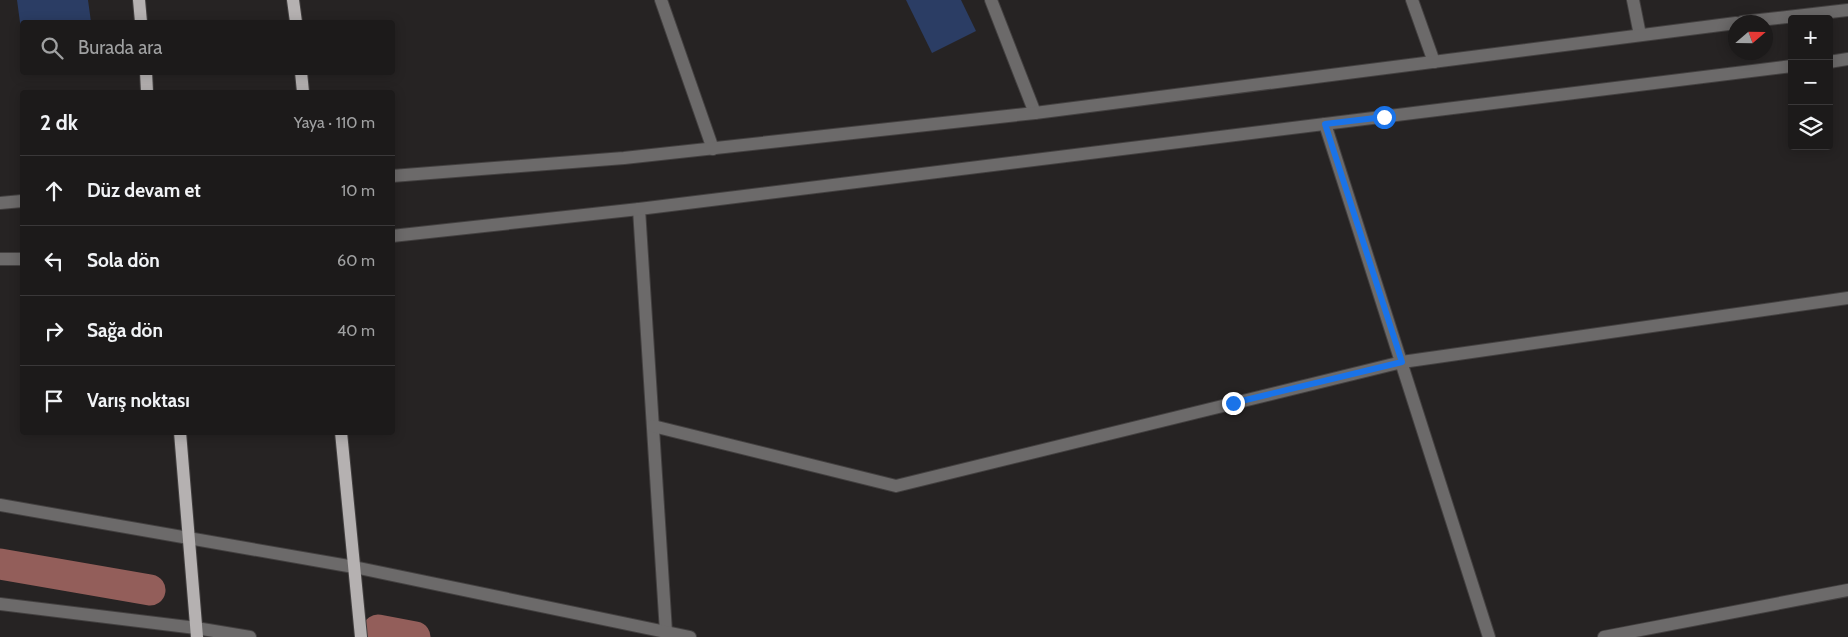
<!DOCTYPE html>
<html lang="tr">
<head>
<meta charset="utf-8">
<style>
  :root { --surface:#1c1a1a; --page:#292727; --text:#f1f3f6; --muted:#a0a1a2; --line:#3a3839 }
  body { margin:0; font-family:Cabin,sans-serif; background:var(--page); color:var(--text) }
  .controls { position:absolute; right:15px; top:15px; display:grid; overflow:hidden; border-radius:5px; box-shadow:0 2px 12px #0003 }
  .controls button { width:45px; height:45px; display:grid; place-items:center; padding:0; border:0; border-bottom:1px solid var(--line); background:var(--surface); color:var(--text); font:25px sans-serif }
  .compass { position:absolute; left:1728px; top:15px; width:45px; height:45px; border-radius:50%; background:var(--surface); box-shadow:0 2px 12px #0003; rotate:70deg }
  .stop { position:absolute; width:15px; height:15px; margin:-11px; border:4px solid #1a73e8; border-radius:50%; background:#fff }
  .stop.end { background:#1a73e8; border-color:#fff; box-shadow:0 1px 5px #0008 }
  .list { margin:0; padding:0; list-style:none }
  h2 { display:flex; justify-content:space-between; align-items:center; height:65px; margin:0; padding:0 20px; font-size:21px }
  h2 small { font-size:16px; font-weight:400; color:var(--muted) }
  .list li { display:grid; grid-template-columns:32px 1fr auto; gap:15px; align-items:center; box-sizing:border-box; height:70px; padding:0 20px; border-top:1px solid var(--line) }
  .list b { display:block; font-size:19px; white-space:nowrap }
  .list em { font-size:16px; font-style:normal; color:var(--muted) }
  .icon { flex:none; width:28px; height:28px; fill:none; stroke:currentColor; stroke-width:2; stroke-linecap:round; stroke-linejoin:round }
  .map { position:relative; flex:none; width:1848px; height:637px; overflow:hidden }
  .search { position:absolute; background:var(--surface); box-shadow:0 2px 12px #0003; left:20px; top:20px; width:375px; height:55px; display:flex; align-items:center; gap:12px; box-sizing:border-box; padding:0 18px; border-radius:5px; color:var(--muted); font-size:19px }
  .panel { position:absolute; background:var(--surface); box-shadow:0 2px 12px #0003; left:20px; top:90px; width:375px; height:345px; border-radius:5px }
  .map>svg:first-child { display:block }
  .lines { fill:none; stroke-linecap:round; stroke-linejoin:round }
  .canal { stroke:#935e5a; stroke-width:31 }
  .building { fill:#2b3d64 }
  .minor-casing { stroke:#434040; stroke-width:14 }
  .major-casing { stroke:#434040; stroke-width:14 }
  .minor { stroke:#6c6a6a; stroke-width:12 }
  .major { stroke:#b5b1b1; stroke-width:12 }
  .route { stroke:#1a73e8; stroke-width:6 }
</style>
</head>
<body>
<div class="map">
<svg width="1848" height="637" viewBox="0 0 1848 637">
  <rect width="100%" height="100%" fill="#262323"/>
  <g class="lines">
    <g class="canal">
      <path d="M0 564 150 590"/>
      <path d="M378 630 415 637"/>
    </g>
  </g>
  <g class="building">
    <path d="M17 0H88L91 22H22L21 30Z"/>
    <path d="M906 0H961L976 31 932 53Z"/>
  </g>
  <g class="lines">
    <g class="minor-casing">
      <g id="minor">
        <path d="M661 0 713 149"/>
        <path d="M991 0 1035 113"/>
        <path d="M1412 0 1434 62"/>
        <path d="M1633 0 1640 35"/>
        <path d="M1742 22 1848 10"/>
        <path d="M1829 62 1848 59"/>
        <path d="M1325 124 1489 637"/>
        <path d="M392 176 624 158 1035 113 1736 23"/>
        <path d="M0 203 22 201"/>
        <path d="M639 209 666 632"/>
        <path d="M392 236 639 209 1792 66"/>
        <path d="M0 259H22"/>
        <path d="M653 426 896 486 1402 362 1848 298"/>
        <path d="M0 505 354 567 690 637"/>
        <path d="M0 604 196 628 250 637"/>
        <path d="M1604 637 1848 590"/>
      </g>
    </g>
    <g class="major-casing">
      <g id="major">
        <path d="M139 0 141 22"/>
        <path d="M293 0 296 22"/>
        <path d="M146 72 147 92"/>
        <path d="M301 72 303 92"/>
        <path d="M180 432 197 637"/>
        <path d="M341 432 361 637"/>
      </g>
    </g>
    <use href="#minor" class="minor"/>
    <use href="#major" class="major"/>
  </g>
  <g class="lines">
    <path class="route" d="M1233 403 1402 362 1325 124 1384 117"/>
  </g>
</svg>
<div class="controls">
<button>+</button>
<button>−</button>
<button><svg class="icon" aria-label="layers" viewBox="0 0 24 24"><path d="M12 4l9 5-9 5-9-5zM3 14l9 5 9-5"/></svg></button>
</div>
<svg class="compass" viewBox="-18 -18 36 36"><path d="M0-13l5 13h-10z" fill="#e53935"/><path d="M0 13l5-13h-10z" fill="#a0a1a2"/></svg>
<div class="stop" style="left:1384px;top:117px"></div>
<div class="stop end" style="left:1233px;top:403px"></div>
<div class="search"><svg class="icon" aria-label="search" viewBox="0 0 24 24"><circle cx="10" cy="10" r="6"/><path d="M15 15l6 6"/></svg>Burada ara</div>
<section class="panel">
<h2>2 dk<small>Yaya · 110 m</small></h2>
<ul class="list">
<li><svg class="icon" aria-label="ahead" viewBox="0 0 24 24"><path d="M12 20V5M6 11l6-6 6 6"/></svg><div><b>Düz devam et</b></div><em>10 m</em></li>
<li><svg class="icon" aria-label="left" viewBox="0 0 24 24"><path d="M17 20v-9H6M10 6l-5 5 5 5"/></svg><div><b>Sola dön</b></div><em>60 m</em></li>
<li><svg class="icon" aria-label="right" viewBox="0 0 24 24"><path d="M7 20v-9h11M14 6l5 5-5 5"/></svg><div><b>Sağa dön</b></div><em>40 m</em></li>
<li><svg class="icon" aria-label="arrive" viewBox="0 0 24 24"><path d="M6 21V4h12l-3 4 3 4H6"/></svg><div><b>Varış noktası</b></div></li>
</ul>
</section>
</div>
</body>
</html>
